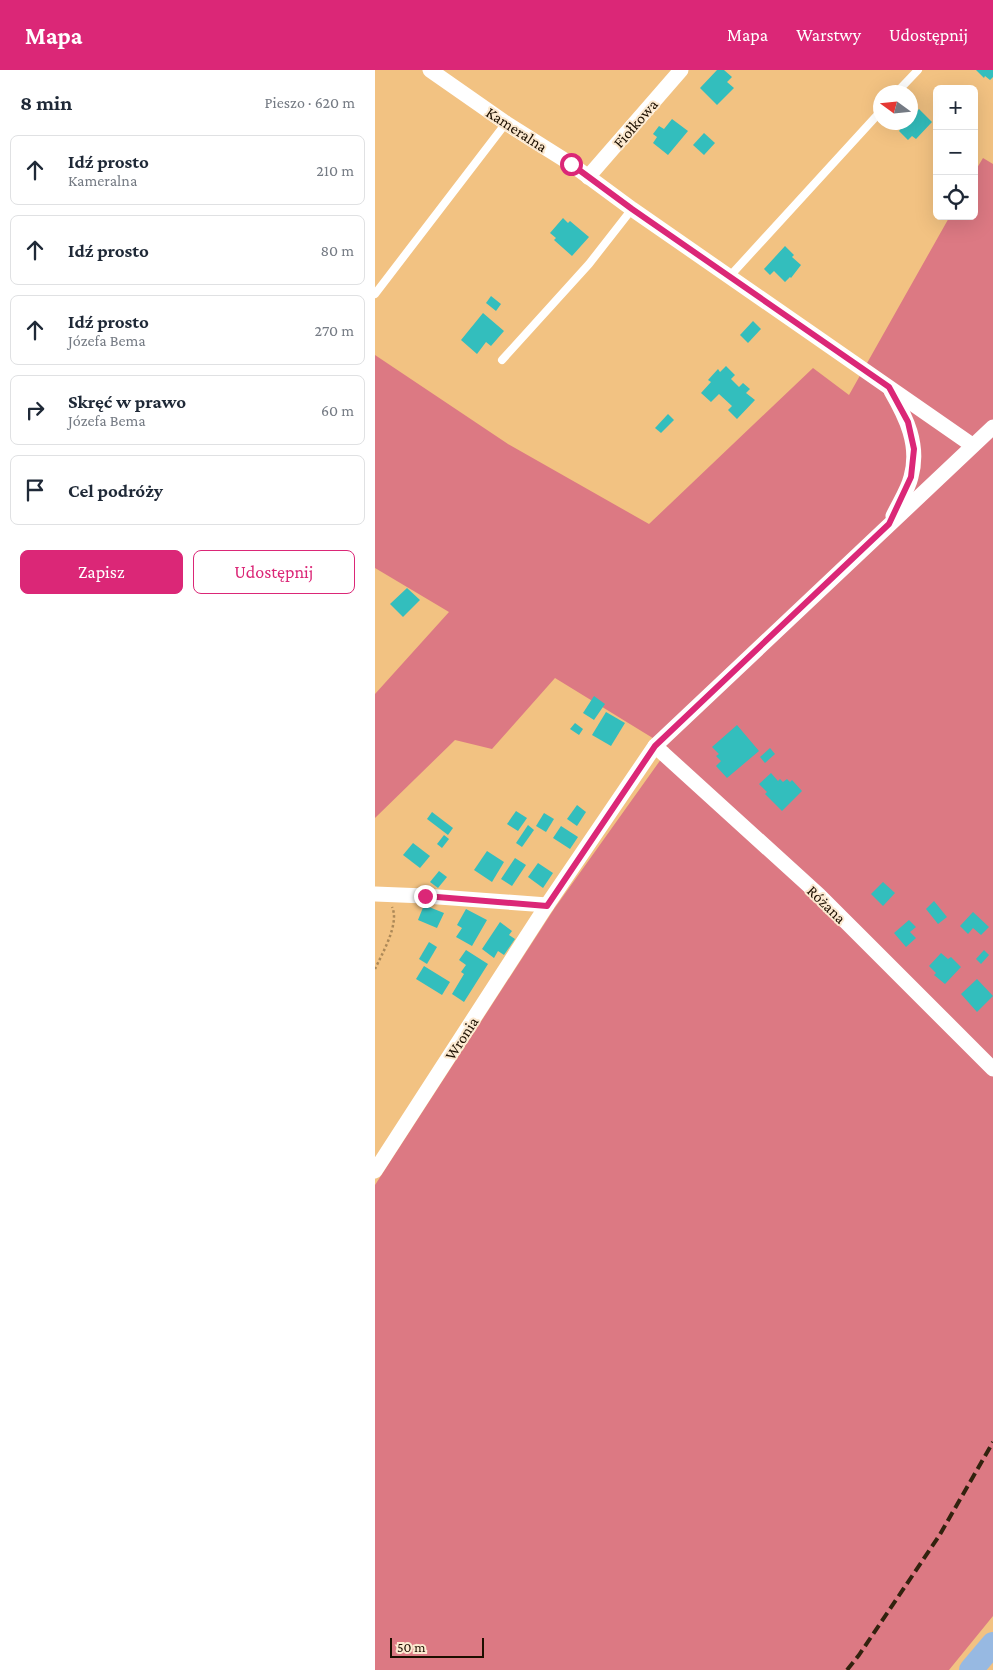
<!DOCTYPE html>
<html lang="pl">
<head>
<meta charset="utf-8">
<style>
  :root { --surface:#fff; --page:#f2f2f3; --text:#1f2937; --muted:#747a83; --line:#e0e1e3; --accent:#db2777 }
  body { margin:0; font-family:"Crimson Pro",serif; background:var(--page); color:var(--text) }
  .controls { position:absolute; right:15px; top:15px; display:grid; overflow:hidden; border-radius:8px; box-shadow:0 5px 20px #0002 }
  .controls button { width:45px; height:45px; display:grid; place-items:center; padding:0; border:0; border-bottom:1px solid var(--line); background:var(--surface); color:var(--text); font:25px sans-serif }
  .compass { position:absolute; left:498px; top:15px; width:45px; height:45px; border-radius:50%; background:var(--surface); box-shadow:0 5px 20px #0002; rotate:285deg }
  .scale { position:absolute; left:15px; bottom:12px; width:94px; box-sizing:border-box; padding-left:5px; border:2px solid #1c0f00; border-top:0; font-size:14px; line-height:18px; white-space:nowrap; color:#1c0f00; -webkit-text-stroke:4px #fce9d0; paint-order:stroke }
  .stop { position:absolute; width:15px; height:15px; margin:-11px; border:4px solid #db2777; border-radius:50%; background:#fff }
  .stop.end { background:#db2777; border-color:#fff; box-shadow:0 1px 5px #0008 }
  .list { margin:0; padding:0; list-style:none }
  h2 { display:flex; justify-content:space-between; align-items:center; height:65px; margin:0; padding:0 20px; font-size:21px }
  h2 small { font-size:16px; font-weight:400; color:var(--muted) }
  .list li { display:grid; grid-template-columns:32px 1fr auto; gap:15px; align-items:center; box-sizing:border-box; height:70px; margin:0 10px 10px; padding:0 10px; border:1px solid var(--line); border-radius:8px }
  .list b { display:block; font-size:19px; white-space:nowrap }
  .list p { margin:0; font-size:16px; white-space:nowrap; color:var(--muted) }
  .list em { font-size:16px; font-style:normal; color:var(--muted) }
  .actions { display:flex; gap:10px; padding:15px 20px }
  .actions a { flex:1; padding:11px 0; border:1px solid var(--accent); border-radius:8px; text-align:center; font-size:18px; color:var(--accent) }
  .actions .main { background:var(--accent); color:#fff }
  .icon { flex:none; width:28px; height:28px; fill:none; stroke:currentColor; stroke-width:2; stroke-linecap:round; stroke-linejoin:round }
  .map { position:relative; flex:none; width:618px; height:1600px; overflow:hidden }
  header { display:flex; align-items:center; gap:30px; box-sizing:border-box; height:70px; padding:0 25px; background:var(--accent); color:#fff }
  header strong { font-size:24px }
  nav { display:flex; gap:28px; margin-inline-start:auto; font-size:18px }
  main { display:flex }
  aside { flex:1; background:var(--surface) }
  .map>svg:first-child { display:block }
  .green { fill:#dc7983 }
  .building { fill:#33bebd }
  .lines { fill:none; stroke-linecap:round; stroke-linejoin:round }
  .path { stroke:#ad8958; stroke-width:2.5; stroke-dasharray:2.5 2.5; stroke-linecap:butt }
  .service { stroke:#fff; stroke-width:8 }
  .minor { stroke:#fff; stroke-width:15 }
  .primary { stroke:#97b9e2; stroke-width:24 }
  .rail { stroke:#32220e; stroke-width:4; stroke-dasharray:10 5; stroke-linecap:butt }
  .route { stroke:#db2777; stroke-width:6 }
  .labels { text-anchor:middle; stroke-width:4; stroke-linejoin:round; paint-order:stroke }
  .street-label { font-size:16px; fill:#1c0f00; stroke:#fce9d0 }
</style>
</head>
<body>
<header>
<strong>Mapa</strong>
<nav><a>Mapa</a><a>Warstwy</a><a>Udostępnij</a></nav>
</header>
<main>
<aside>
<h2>8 min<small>Pieszo · 620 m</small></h2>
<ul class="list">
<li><svg class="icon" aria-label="ahead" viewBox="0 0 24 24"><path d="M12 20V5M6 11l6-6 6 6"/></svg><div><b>Idź prosto</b><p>Kameralna</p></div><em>210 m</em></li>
<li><svg class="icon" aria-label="ahead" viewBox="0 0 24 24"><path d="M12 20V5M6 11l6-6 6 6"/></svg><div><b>Idź prosto</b></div><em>80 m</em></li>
<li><svg class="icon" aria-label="ahead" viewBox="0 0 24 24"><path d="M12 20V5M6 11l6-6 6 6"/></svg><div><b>Idź prosto</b><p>Józefa Bema</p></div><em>270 m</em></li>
<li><svg class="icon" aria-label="right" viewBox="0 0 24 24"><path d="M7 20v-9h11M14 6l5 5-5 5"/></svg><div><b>Skręć w prawo</b><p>Józefa Bema</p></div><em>60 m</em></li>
<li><svg class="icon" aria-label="arrive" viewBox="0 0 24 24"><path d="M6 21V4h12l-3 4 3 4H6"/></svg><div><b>Cel podróży</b></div></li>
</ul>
<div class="actions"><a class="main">Zapisz</a><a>Udostępnij</a></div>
</aside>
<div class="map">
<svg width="618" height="1600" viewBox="0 0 618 1600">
  <rect width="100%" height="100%" fill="#f2c282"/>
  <path class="green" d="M608 88 618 94V1546L574 1600H0V1115L179 839 294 678 180 608 117 679 80 670 0 748V624L74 542 0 498V285L133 374 274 454 438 298 474 325 575 146H599V103Z"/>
  <g class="building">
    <path d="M342 0H349L357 7 352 12 359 18 342 35 325 18Z"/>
    <path d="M601 0H618V7L615 10 610 6 609 8Z"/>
    <path d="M544 39 557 52 541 69 537 66 533 70 524 61 531 52H536V48Z"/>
    <path d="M297 49 313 61 293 85 278 73 282 67 278 64 284 56 289 59Z"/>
    <path d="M329 63 340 73 329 85 318 75Z"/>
    <path d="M188 148 193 153 195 151 214 167 197 186 179 170 181 168 175 163Z"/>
    <path d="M410 176 419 185 417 187 426 195 416 208 415 207 410 212 399 201 395 205 389 199Z"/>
    <path d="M116 226 126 234 121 241 111 233Z"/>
    <path d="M108 243 129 261 116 276 111 272 102 284 86 270Z"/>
    <path d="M378 251 386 259 373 273 365 265Z"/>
    <path d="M351 296 360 305 356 309 364 317 368 313 375 319 371 323 380 330 362 349 353 340 357 336 344 324 336 332 326 323 336 312 333 310 343 299 345 302Z"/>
    <path d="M293 344 299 350 286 363 280 358Z"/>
    <path d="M32 518 45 530 28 547 15 534Z"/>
    <path d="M219 626 230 634 219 650 208 643Z"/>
    <path d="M231 642 250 653 236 676 217 665Z"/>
    <path d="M200 653 208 659 204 665 195 659Z"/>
    <path d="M362 655 384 681 352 708 341 696 346 691 341 686 344 684 337 677Z"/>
    <path d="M395 678 400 684 390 693 385 687Z"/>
    <path d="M396 703 403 711 405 709 408 712 412 709 415 712 417 710 427 721 407 741 390 724 392 722 384 714Z"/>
    <path d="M202 735 211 742 202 756 192 749Z"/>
    <path d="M141 741 152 748 143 761 132 754Z"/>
    <path d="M57 742 78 758 73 765 52 749Z"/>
    <path d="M169 743 179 749 171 762 161 756Z"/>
    <path d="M153 755 159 760 147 777 141 773Z"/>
    <path d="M186 756 203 767 195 779 178 768Z"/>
    <path d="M69 765 74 769 67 778 62 774Z"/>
    <path d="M38 773 55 786 45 798 28 785Z"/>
    <path d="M112 781 129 792 117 812 99 800Z"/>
    <path d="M140 788 151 795 137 816 126 809Z"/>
    <path d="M163 793 178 803 168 818 153 807Z"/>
    <path d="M64 801 72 807 63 818 55 812Z"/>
    <path d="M508 812 520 823 508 836 496 824Z"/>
    <path d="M559 831 572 847 563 854 551 839Z"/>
    <path d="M49 835 69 843 62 858 43 850Z"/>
    <path d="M91 839 112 850 97 876 81 867 87 858 82 855Z"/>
    <path d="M598 842 614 857 606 865 598 858 593 864 585 856Z"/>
    <path d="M534 850 541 857 535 862 541 868 531 877 519 863Z"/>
    <path d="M125 852 137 861 134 865 140 869 129 885 123 881 119 888 107 879Z"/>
    <path d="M54 872 62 877 52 894 44 889Z"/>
    <path d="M91 880 113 894 89 932 77 924 89 904 86 902 91 895 84 890Z"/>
    <path d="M609 880 614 885 606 894 601 889Z"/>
    <path d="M566 883 573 889 576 887 586 897 570 914 559 905 561 903 554 896Z"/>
    <path d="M49 896 75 912 67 925 41 909Z"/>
    <path d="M602 909 618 926 602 942 586 924Z"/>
  </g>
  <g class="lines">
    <path class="path" d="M0 899C7 884 25 853 17 837"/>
    <g class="service">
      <path d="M522 22 543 0"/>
      <path d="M354 207 506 41"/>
      <path d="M0 224 131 53"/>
      <path d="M127 290 214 194 257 139"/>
    </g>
    <g class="minor">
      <path d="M55 0 131 53 196 94 257 139 597 375"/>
      <path d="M213 107 306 0"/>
      <path d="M516 321C531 347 545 375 536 407 533 420 524 433 518 446"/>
      <path d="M280 676 444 825 618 999"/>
      <path d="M0 824 50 826 172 835 280 676 618 357"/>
      <path d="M0 1101 172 835"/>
    </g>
    <path class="primary" d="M596 1600 618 1574"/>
    <path class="rail" d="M472 1600 484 1585 564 1466 618 1372"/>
  </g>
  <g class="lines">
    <path class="route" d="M50 826 172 836 280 676 514 454 536 407 539 379 533 352 514 317 257 139 196 94"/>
  </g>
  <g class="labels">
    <g class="street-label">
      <text transform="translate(260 53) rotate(-49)" y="6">Fiołkowa</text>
      <text transform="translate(142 59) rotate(33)" y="6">Kameralna</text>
      <text transform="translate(452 834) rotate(44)" y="6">Różana</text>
      <text transform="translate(86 968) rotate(-57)" y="6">Wronia</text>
    </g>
  </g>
</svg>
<div class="controls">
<button>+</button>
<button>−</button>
<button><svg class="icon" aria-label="locate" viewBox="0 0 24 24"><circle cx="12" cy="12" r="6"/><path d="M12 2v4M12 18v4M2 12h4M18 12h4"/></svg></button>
</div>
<svg class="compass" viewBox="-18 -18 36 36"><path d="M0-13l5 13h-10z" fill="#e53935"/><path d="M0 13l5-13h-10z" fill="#747a83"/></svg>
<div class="scale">50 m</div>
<div class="stop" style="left:196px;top:94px"></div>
<div class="stop end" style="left:50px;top:826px"></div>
</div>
</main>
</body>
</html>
